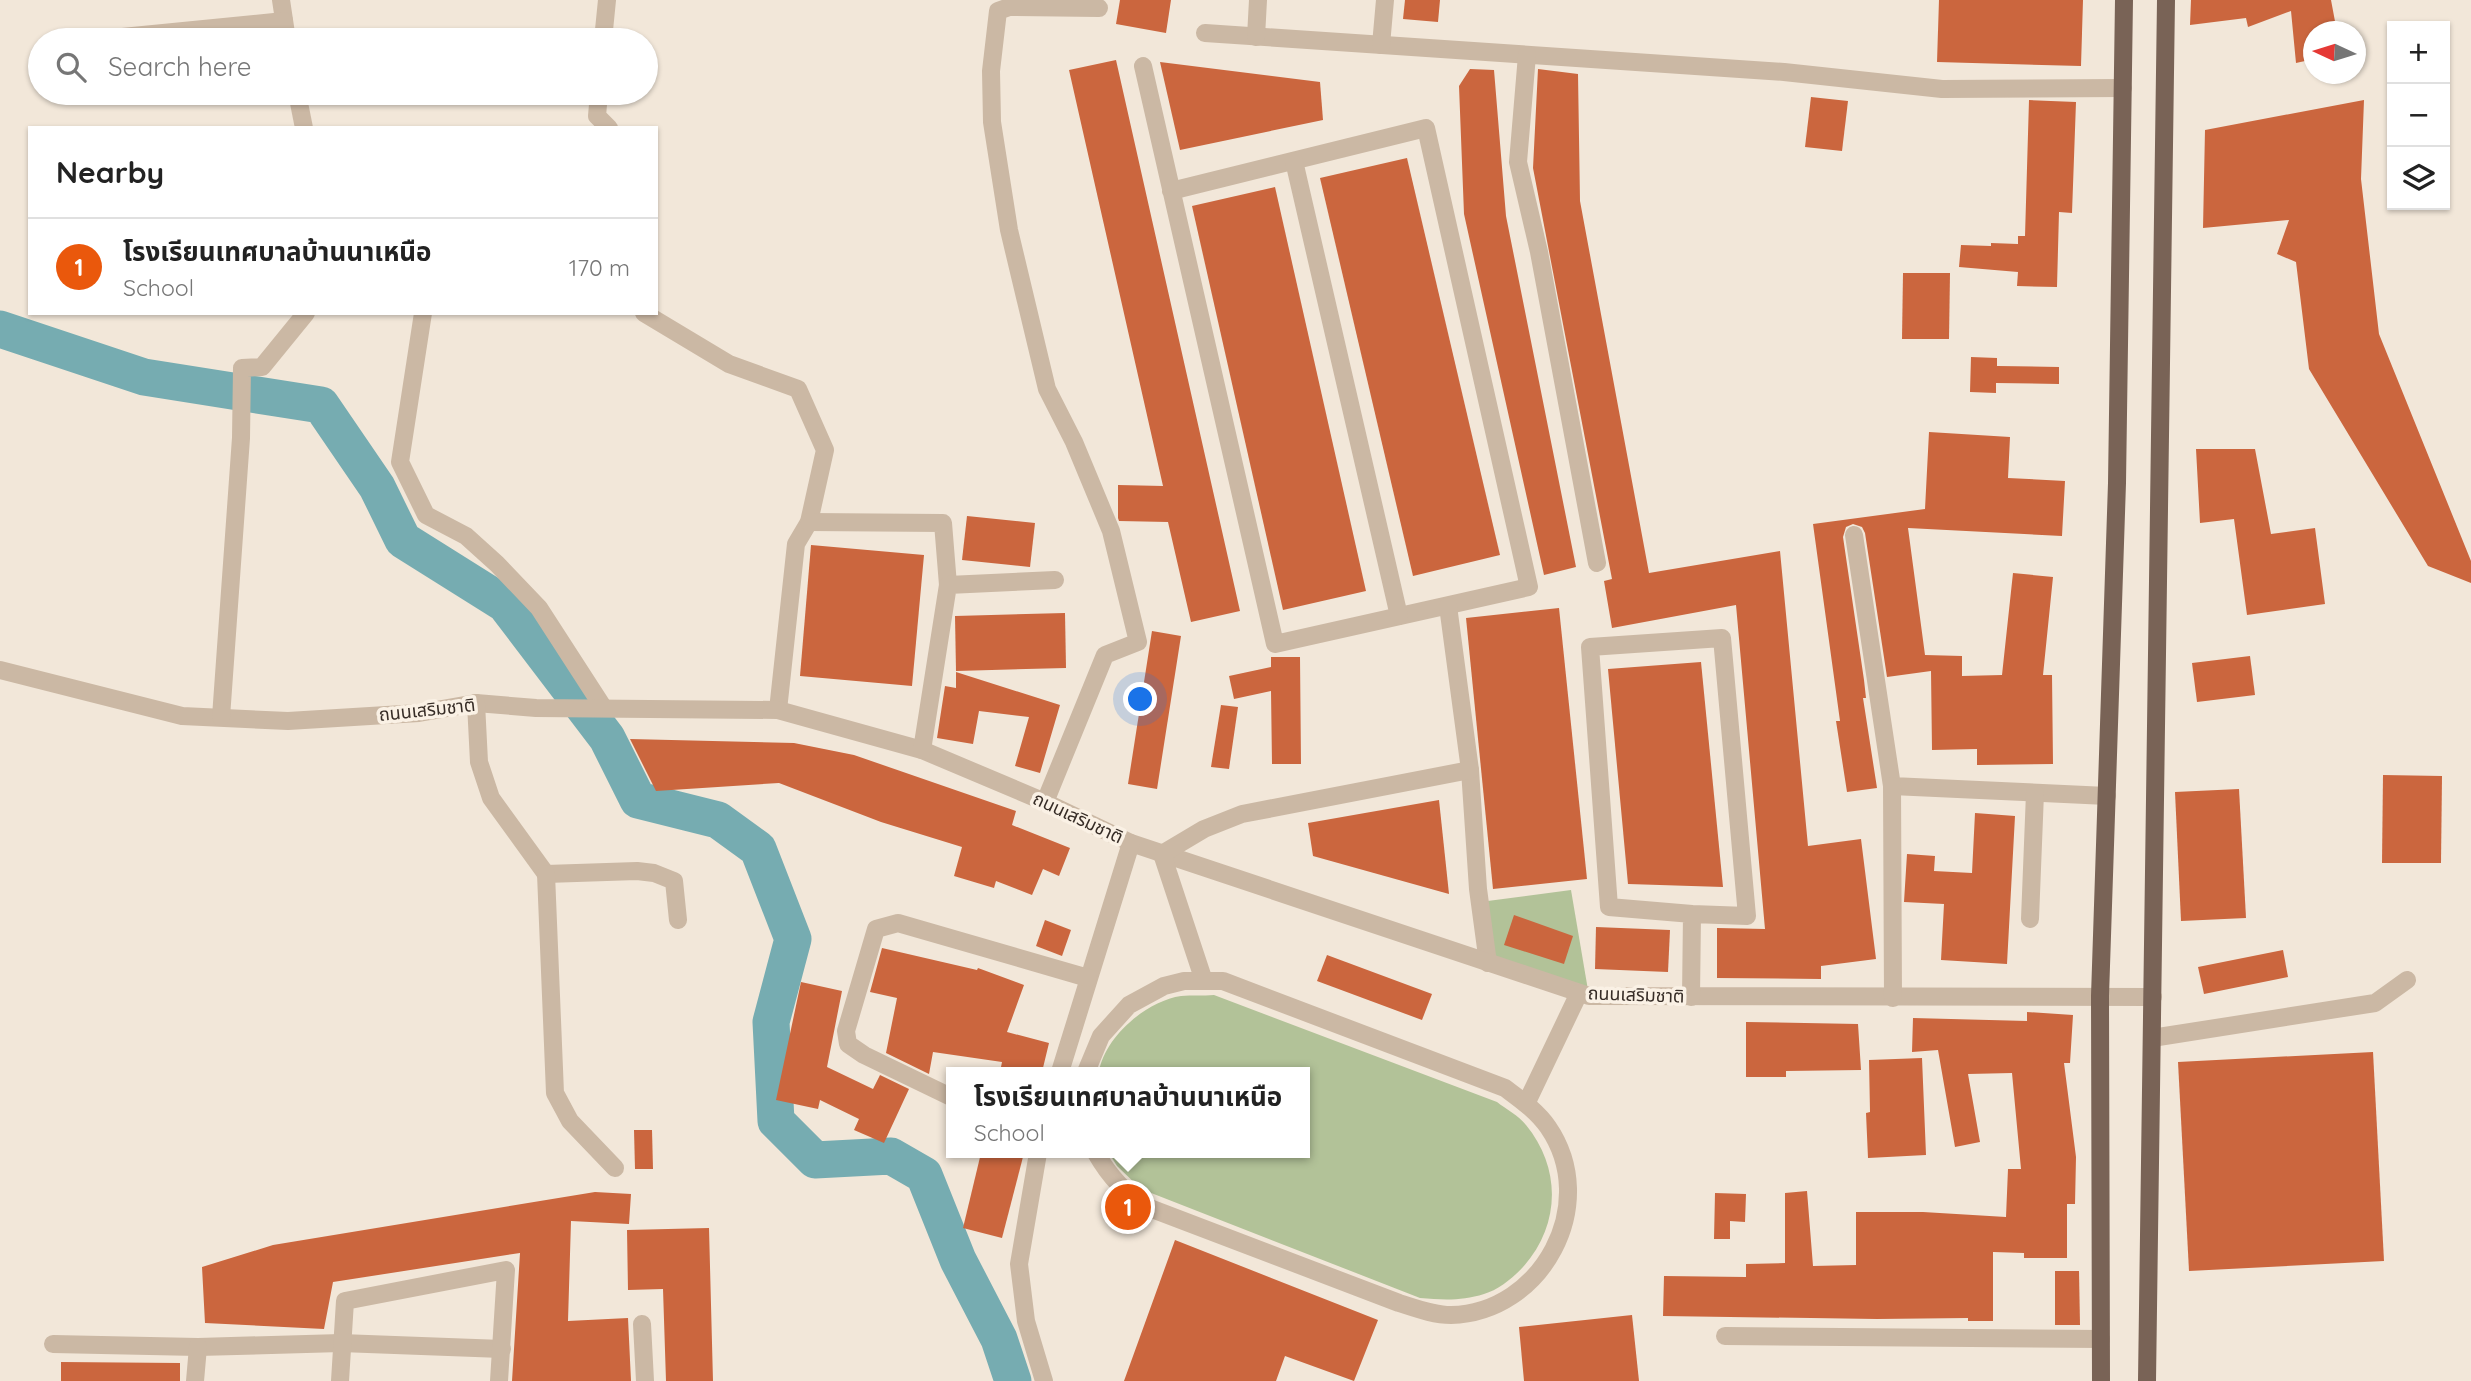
<!DOCTYPE html>
<html lang="en">
<head>
<meta charset="utf-8">
<style>
  :root { --surface:#fff; --page:#f6f6f6; --text:#222; --muted:#767676; --line:#e0e0e0; --accent:#ea580c }
  body { margin:0; font-family:Quicksand,"Noto Sans Thai",sans-serif; background:var(--page); color:var(--text) }
  .controls { position:absolute; right:21px; top:21px; display:grid; overflow:hidden; border-radius:0px; box-shadow:0 2px 5px #0004 }
  .controls button { width:63px; height:63px; display:grid; place-items:center; padding:0; border:0; border-bottom:2px solid var(--line); background:var(--surface); color:var(--text); font:35px sans-serif }
  .compass { position:absolute; left:2303px; top:21px; width:63px; height:63px; border-radius:50%; background:var(--surface); box-shadow:0 2px 5px #0004; rotate:274deg }
  .you { position:absolute; left:1141px; top:700px; width:24px; height:24px; margin:-18px; border:5px solid #fff; border-radius:50%; background:#1a73e8; box-shadow:0 0 0 10px #1a73e833 }
  .badge { display:grid; place-items:center; width:46px; height:46px; border-radius:50%; background:var(--accent); color:#fff; font-size:23px; font-weight:700 }
  .pin { position:absolute; translate:-50% -50%; border:4px solid #fff; box-shadow:0 2px 7px #0006 }
  .popup { position:absolute; left:946px; top:1067px; width:364px; height:91px; box-sizing:border-box; display:grid; place-content:center; border-radius:0px; background:var(--surface); filter:drop-shadow(0 2px 5px #0005); font-size:23px; white-space:nowrap; color:var(--muted) }
  .popup b { font-size:26px; color:var(--text) }
  .popup::after { content:''; position:absolute; left:50%; top:100%; margin-left:-14px; border:14px solid transparent; border-top-color:var(--surface) }
  .list { margin:0; padding:0; list-style:none }
  h2 { display:flex; justify-content:space-between; align-items:center; height:91px; margin:0; padding:0 28px; font-size:30px }
  h2 small { font-size:23px; font-weight:400; color:var(--muted) }
  .list li { display:grid; grid-template-columns:46px 1fr auto; gap:21px; align-items:center; box-sizing:border-box; height:98px; padding:0 28px; border-top:2px solid var(--line) }
  .list b { display:block; font-size:26px; white-space:nowrap }
  .list p { margin:0; font-size:23px; white-space:nowrap; color:var(--muted) }
  .list em { font-size:23px; font-style:normal; color:var(--muted) }
  .icon { flex:none; width:38px; height:38px; fill:none; stroke:currentColor; stroke-width:2; stroke-linecap:round; stroke-linejoin:round }
  .map { position:relative; flex:none; width:2471px; height:1381px; overflow:hidden }
  .search { position:absolute; background:var(--surface); box-shadow:0 2px 5px #0004; left:28px; top:28px; width:630px; height:77px; display:flex; align-items:center; gap:18px; box-sizing:border-box; padding:0 24px; border-radius:38px; color:var(--muted); font-size:26px }
  .panel { position:absolute; background:var(--surface); box-shadow:0 2px 5px #0004; left:28px; top:126px; width:630px; height:189px; border-radius:0px }
  .map>svg:first-child { display:block }
  .green { fill:#b2c298 }
  .lines { fill:none; stroke-linecap:round; stroke-linejoin:round }
  .river { stroke:#76acb1; stroke-width:37 }
  .building { fill:#cb663e }
  .minor { stroke:#cbb8a4; stroke-width:18 }
  .major { stroke:#796356; stroke-width:18 }
  .labels { text-anchor:middle; stroke-width:7; stroke-linejoin:round; paint-order:stroke }
  .street-label { font-size:18px; fill:#362c26; stroke:#faf1e5 }
</style>
</head>
<body>
<div class="map">
<svg width="2471" height="1381" viewBox="0 0 2471 1381">
  <rect width="100%" height="100%" fill="#f2e7d9"/>
  <g class="green">
    <path d="M1571 890 1589 996 1488 963 1480 902Z"/>
    <path d="M1214 995 1497 1102C1506 1109 1519 1116 1526 1125 1562 1169 1560 1226 1523 1267 1513 1278 1498 1290 1484 1294 1462 1301 1443 1300 1420 1298L1141 1189 1117 1166 1109 1153H1305V1072H1099C1104 1038 1146 1001 1181 996 1192 995 1203 996 1214 995Z"/>
  </g>
  <g class="lines">
    <path class="river" d="M0 329 144 377 321 405 377 487 403 540 505 604 607 738 638 800 718 820 758 849 793 939 771 1022 776 1121 815 1160 891 1156 924 1175 958 1260 999 1339 1013 1381"/>
  </g>
  <g class="building">
    <path d="M1120 0H1171L1166 33 1116 24Z"/>
    <path d="M1405 0H1440L1438 22 1403 19Z"/>
    <path d="M1939 0H2083L2081 66 1937 62Z"/>
    <path d="M2191 0H2331L2337 32H2314V59L2296 63 2291 11 2248 27 2246 18 2190 25Z"/>
    <path d="M1116 60 1240 611 1191 622 1168 522 1119 521 1118 518V485L1163 486 1069 70Z"/>
    <path d="M1160 62 1320 82 1323 120 1180 150Z"/>
    <path d="M1470 69 1494 70 1506 216 1576 567 1544 575 1464 214 1459 86Z"/>
    <path d="M1538 69 1578 74 1580 201 1649 573 1780 551 1808 846 1861 839 1876 959 1821 966V979L1717 978V928L1765 929 1736 605 1612 628 1604 581 1612 579 1533 168Z"/>
    <path d="M1811 97 1848 101 1842 151 1805 147Z"/>
    <path d="M2029 100 2076 102 2072 213 2059 212 2057 287 2017 286 2018 272 1959 267 1961 245 1991 246V243L2018 244V236H2025Z"/>
    <path d="M2364 100 2361 179 2379 334 2471 561V583L2428 566 2309 369 2296 262 2277 254 2289 220 2203 228 2205 130Z"/>
    <path d="M1407 158 1500 555 1413 576 1320 178Z"/>
    <path d="M1275 187 1366 591 1283 610 1192 206Z"/>
    <path d="M1903 273H1950L1949 339H1902Z"/>
    <path d="M1971 357 1997 358V366L2059 367V384L1996 383V393L1970 392Z"/>
    <path d="M1929 432 2010 437 2008 478 2065 481 2062 536 1908 528 1925 655 1962 656V676L2002 675 2013 573 2053 577 2043 675H2052L2053 764 1977 765V749L1932 750 1931 671 1887 677 1865 533 1862 527 1853 524 1846 527 1843 537 1864 680 1866 698H1863L1877 788 1847 792 1836 721H1840L1813 524 1925 509Z"/>
    <path d="M2196 449H2255L2271 534 2315 528 2325 604 2247 615 2234 519 2200 523Z"/>
    <path d="M967 516 1035 523 1030 567 962 560Z"/>
    <path d="M811 545 924 555 912 686 800 676Z"/>
    <path d="M1559 608 1587 879 1493 889 1466 618Z"/>
    <path d="M1065 613 1066 668 956 671 955 616Z"/>
    <path d="M1152 631 1181 636 1157 789 1128 784Z"/>
    <path d="M2250 656 2255 695 2197 702 2192 663Z"/>
    <path d="M1271 657H1300L1301 764H1272L1271 691 1234 699 1229 676 1271 667Z"/>
    <path d="M1701 662 1723 887 1628 884 1608 669Z"/>
    <path d="M956 672 1060 705 1040 773 1015 766 1029 717 979 711 973 744 937 738 945 686 956 688Z"/>
    <path d="M1221 705 1238 707 1229 769 1211 767Z"/>
    <path d="M630 739 794 743 854 755 1016 811 1012 825 1070 848 1059 876 1043 869 1032 895 996 881 994 888 954 876 962 847 881 822 779 783 656 791Z"/>
    <path d="M2383 775 2442 776 2441 863H2382Z"/>
    <path d="M2239 789 2246 918 2181 921 2175 792Z"/>
    <path d="M1439 800 1449 894 1313 856 1308 823Z"/>
    <path d="M1975 813 2015 816 2007 964 1941 960 1944 904 1904 902 1907 854 1935 856 1934 871 1972 873Z"/>
    <path d="M1514 915 1573 936 1564 964 1504 945Z"/>
    <path d="M1045 920 1071 930 1062 956 1036 946Z"/>
    <path d="M1596 927 1670 930 1668 972 1595 969Z"/>
    <path d="M882 948 977 970 978 968 1024 985 1007 1032 1049 1043 1042 1072H1000L1002 1062 933 1052 929 1074 886 1053 897 998 870 992Z"/>
    <path d="M2283 950 2288 977 2204 994 2198 967Z"/>
    <path d="M1327 955 1432 994 1422 1020 1317 981Z"/>
    <path d="M801 982 842 991 827 1067 873 1089 880 1075 909 1089 884 1143 854 1130 859 1119 820 1100 818 1109 776 1100Z"/>
    <path d="M2027 1012 2073 1015 2070 1063H2064L2076 1157 2075 1204H2067V1258H2024V1253L1993 1252V1321H1968V1318L1877 1319 1663 1316 1664 1276 1746 1277V1264L1785 1263V1193L1807 1191 1813 1266 1856 1265V1212H1923L2006 1217 2008 1169H2021L2012 1073 1968 1074 1980 1142 1955 1147 1938 1050 1912 1052 1913 1018 2027 1021Z"/>
    <path d="M1746 1022 1858 1024 1861 1070 1786 1071V1077H1746Z"/>
    <path d="M2373 1052 2384 1261 2189 1271 2178 1062Z"/>
    <path d="M1922 1058 1926 1155 1868 1158 1866 1113 1870 1112 1869 1060Z"/>
    <path d="M634 1130H652L653 1169H635Z"/>
    <path d="M981 1153H1024L1002 1238 963 1228Z"/>
    <path d="M595 1192 631 1194 629 1224 571 1221 568 1321 628 1318 631 1381H512L520 1253 333 1282 324 1329 205 1323 202 1267 273 1245Z"/>
    <path d="M1715 1193 1746 1194 1745 1222 1730 1221V1239H1714Z"/>
    <path d="M709 1228 713 1381H666L663 1289 628 1290 627 1230Z"/>
    <path d="M1175 1240 1378 1320 1354 1381 1285 1356 1276 1381H1124Z"/>
    <path d="M2055 1271H2079L2080 1325H2055Z"/>
    <path d="M1632 1315 1639 1381H1524L1519 1327Z"/>
    <path d="M61 1362 180 1363V1381H61Z"/>
  </g>
  <g class="lines">
    <g class="minor">
      <path d="M281 0 287 40"/>
      <path d="M1205 33 1784 72 1942 89 2123 88"/>
      <path d="M1256 37 1258 0"/>
      <path d="M92 40 284 21"/>
      <path d="M603 40 607 0"/>
      <path d="M1381 45 1385 0"/>
      <path d="M1527 55 1518 162 1539 252 1597 563"/>
      <path d="M1143 66 1275 644 1529 587 1426 128 1171 191"/>
      <path d="M297 93 304 128"/>
      <path d="M599 93 597 116 609 128"/>
      <path d="M1294 161 1399 616"/>
      <path d="M423 313 400 462 426 515 466 536 497 564 539 608 603 707"/>
      <path d="M644 313 729 364 798 389 825 450 809 522 796 544 778 710"/>
      <path d="M809 522 943 523 948 585"/>
      <path d="M1854 535 1892 786 2107 796"/>
      <path d="M1448 606 1470 770 1478 889 1488 963"/>
      <path d="M0 670 182 716 288 721 419 713 476 703 536 708 778 710 922 750 1045 802 1131 843 1589 996 2153 997"/>
      <path d="M476 703 479 762 491 798 546 874 637 871 654 873 674 881 678 920"/>
      <path d="M221 717 241 438 242 368 262 367 306 313"/>
      <path d="M922 750 948 585 1055 580"/>
      <path d="M1892 786 1893 998"/>
      <path d="M1045 802 1105 655 1138 642 1111 531 1074 442 1047 389 1009 230 992 122 991 71 998 11 1009 7 1099 8"/>
      <path d="M546 874 555 1093 570 1121 615 1168"/>
      <path d="M2030 919 2035 793"/>
      <path d="M1204 981 1162 854 1204 829 1242 814 1470 770"/>
      <path d="M1691 997 1692 914 1609 907 1590 647 1722 638 1747 916 1692 914"/>
      <path d="M2152 1038 2375 1003 2407 980"/>
      <path d="M1060 1072 1131 843"/>
      <path d="M1086 1072 1101 1036 1129 1005 1164 986 1184 981H1223L1505 1088C1521 1100 1537 1111 1548 1127 1601 1204 1542 1313 1451 1315 1433 1315 1415 1308 1399 1303L1147 1207C1124 1193 1109 1176 1096 1153"/>
      <path d="M951 1097 864 1055 848 1044 846 1031 876 929 898 923 1088 978"/>
      <path d="M1526 1104 1579 993"/>
      <path d="M1038 1153 1019 1264 1026 1321 1044 1381"/>
      <path d="M642 1324 645 1381"/>
      <path d="M1725 1336 2101 1339"/>
      <path d="M53 1344 198 1347 341 1343 502 1349"/>
      <path d="M195 1381 198 1347"/>
      <path d="M340 1381 345 1301 506 1270 499 1381"/>
    </g>
    <g class="major">
      <path d="M2101 1381 2100 996 2117 483 2124 0"/>
      <path d="M2147 1381 2166 0"/>
    </g>
  </g>
  <g class="labels">
    <g class="street-label">
      <text transform="translate(427 710) rotate(-6)" y="6">ถนนเสริมชาติ</text>
      <text transform="translate(1078 818) rotate(25)" y="6">ถนนเสริมชาติ</text>
      <text transform="translate(1636 995) rotate(2)" y="6">ถนนเสริมชาติ</text>
    </g>
  </g>
</svg>
<div class="controls">
<button>+</button>
<button>−</button>
<button><svg class="icon" aria-label="layers" viewBox="0 0 24 24"><path d="M12 4l9 5-9 5-9-5zM3 14l9 5 9-5"/></svg></button>
</div>
<svg class="compass" viewBox="-18 -18 36 36"><path d="M0-13l5 13h-10z" fill="#e53935"/><path d="M0 13l5-13h-10z" fill="#767676"/></svg>
<div class="you"></div>
<div class="pin badge" style="left:1128px;top:1207px">1</div>
<div class="popup"><b>โรงเรียนเทศบาลบ้านนาเหนือ</b>School</div>
<div class="search"><svg class="icon" aria-label="search" viewBox="0 0 24 24"><circle cx="10" cy="10" r="6"/><path d="M15 15l6 6"/></svg>Search here</div>
<section class="panel">
<h2>Nearby<small></small></h2>
<ul class="list">
<li><span class="badge">1</span><div><b>โรงเรียนเทศบาลบ้านนาเหนือ</b><p>School</p></div><em>170 m</em></li>
</ul>
</section>
</div>
</body>
</html>
